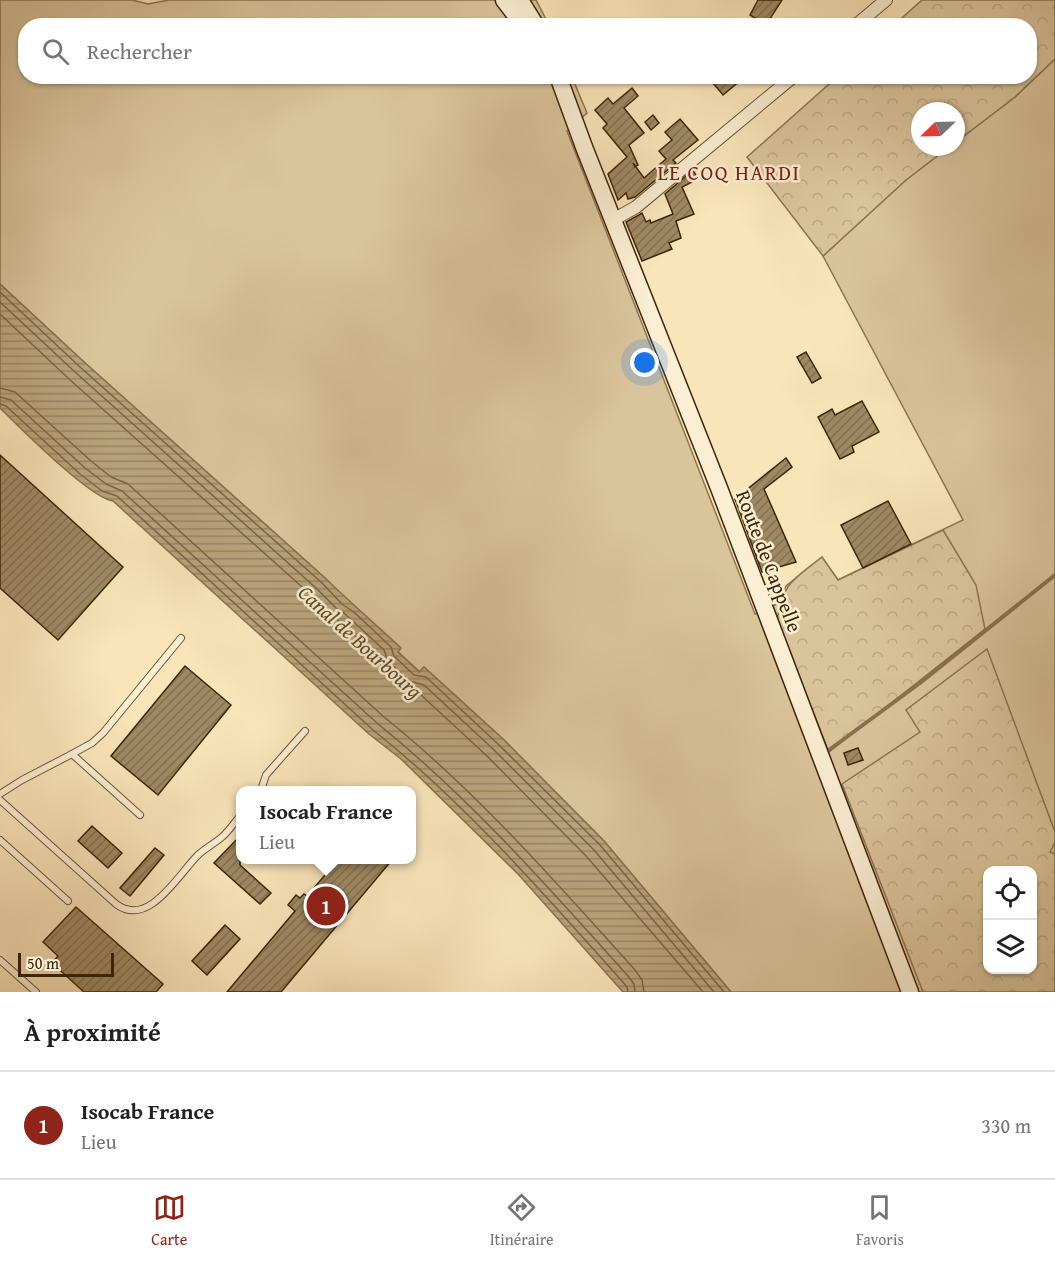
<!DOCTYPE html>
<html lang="fr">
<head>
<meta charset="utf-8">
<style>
  :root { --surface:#fff; --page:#f6f6f6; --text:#222; --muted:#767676; --line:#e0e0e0; --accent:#8f2418 }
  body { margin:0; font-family:"Gentium Book Plus",serif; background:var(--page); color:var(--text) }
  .controls { position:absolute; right:18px; bottom:18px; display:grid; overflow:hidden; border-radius:12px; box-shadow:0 2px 4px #0004 }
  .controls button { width:54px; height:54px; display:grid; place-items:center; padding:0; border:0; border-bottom:2px solid var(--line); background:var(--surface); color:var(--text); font:30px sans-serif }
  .compass { position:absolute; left:911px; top:102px; width:54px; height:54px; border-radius:50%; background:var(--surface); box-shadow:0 2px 4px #0004; rotate:247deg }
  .scale { position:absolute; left:18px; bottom:15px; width:96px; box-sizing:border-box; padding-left:6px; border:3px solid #3d2505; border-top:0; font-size:16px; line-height:21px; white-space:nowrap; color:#3d2505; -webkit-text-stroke:4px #fceed3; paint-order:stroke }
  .you { position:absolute; left:645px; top:363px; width:21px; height:21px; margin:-15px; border:4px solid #fff; border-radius:50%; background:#1a73e8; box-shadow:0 0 0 9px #1a73e833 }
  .badge { display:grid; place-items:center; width:39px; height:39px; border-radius:50%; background:var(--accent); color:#fff; font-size:20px; font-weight:700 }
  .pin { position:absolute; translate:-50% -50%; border:3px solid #fff; box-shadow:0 2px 6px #0006 }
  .popup { position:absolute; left:236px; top:786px; width:180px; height:78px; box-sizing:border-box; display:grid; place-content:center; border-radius:12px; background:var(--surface); filter:drop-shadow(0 2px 4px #0005); font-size:20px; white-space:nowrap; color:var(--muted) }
  .popup b { font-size:22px; color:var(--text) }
  .popup::after { content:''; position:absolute; left:50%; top:100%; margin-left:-12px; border:12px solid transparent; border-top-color:var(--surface) }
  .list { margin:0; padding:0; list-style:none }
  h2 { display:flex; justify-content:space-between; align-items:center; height:78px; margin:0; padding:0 24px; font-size:26px }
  h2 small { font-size:20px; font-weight:400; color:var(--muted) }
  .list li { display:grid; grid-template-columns:39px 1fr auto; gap:18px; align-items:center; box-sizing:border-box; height:108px; padding:0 24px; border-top:2px solid var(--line) }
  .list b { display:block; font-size:22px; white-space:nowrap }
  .list p { margin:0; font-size:20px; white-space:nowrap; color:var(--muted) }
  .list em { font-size:20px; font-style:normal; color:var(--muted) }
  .icon { flex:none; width:33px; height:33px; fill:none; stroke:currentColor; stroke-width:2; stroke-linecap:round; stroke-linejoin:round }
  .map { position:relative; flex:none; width:1055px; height:992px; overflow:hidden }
  .search { position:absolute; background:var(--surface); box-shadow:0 2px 4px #0004; left:18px; right:18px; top:18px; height:66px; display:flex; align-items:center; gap:15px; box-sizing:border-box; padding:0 21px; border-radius:24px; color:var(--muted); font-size:22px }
  .sheet { height:186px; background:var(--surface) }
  nav { display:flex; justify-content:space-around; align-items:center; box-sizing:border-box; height:84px; border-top:2px solid var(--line); background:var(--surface); font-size:16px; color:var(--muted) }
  nav a { display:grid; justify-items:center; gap:3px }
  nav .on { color:var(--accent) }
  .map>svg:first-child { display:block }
  .green { fill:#dac49c; stroke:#8c7450; stroke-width:1.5; fill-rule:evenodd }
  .forest { fill:url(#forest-crowns); stroke:#8c7450; stroke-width:1.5; fill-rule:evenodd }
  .water { fill:url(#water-rules); stroke:#88714d; stroke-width:1.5 }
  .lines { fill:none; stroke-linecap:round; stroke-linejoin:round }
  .shore { stroke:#7c6441; stroke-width:1.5 }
  .stream { stroke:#88714d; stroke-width:4 }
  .building { fill:url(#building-hatch); stroke:#3d2505; stroke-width:1.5 }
  .lane-casing { stroke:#6c5532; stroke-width:8 }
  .street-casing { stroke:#6c5532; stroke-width:14 }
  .secondary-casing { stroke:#3d2505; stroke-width:19 }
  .lane { stroke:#fceed3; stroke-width:6 }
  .street { stroke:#fceed3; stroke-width:12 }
  .secondary { stroke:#fceed3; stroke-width:16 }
  .labels { text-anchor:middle; stroke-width:5; stroke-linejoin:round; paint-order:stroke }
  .street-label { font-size:20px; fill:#3d2505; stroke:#fceed3 }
  .neighbourhood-label { font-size:21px; letter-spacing:1.5px; fill:#7a1f14; stroke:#fceed3 }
  .water-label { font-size:21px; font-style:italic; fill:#624b29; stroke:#fceed3 }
</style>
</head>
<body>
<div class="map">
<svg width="1055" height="992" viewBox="0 0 1055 992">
  <defs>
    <pattern id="forest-crowns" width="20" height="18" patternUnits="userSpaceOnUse" patternTransform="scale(1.5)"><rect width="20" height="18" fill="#dac49c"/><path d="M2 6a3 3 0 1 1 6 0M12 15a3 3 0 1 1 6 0" fill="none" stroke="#bca885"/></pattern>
    <pattern id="water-rules" width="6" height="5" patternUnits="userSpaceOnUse" patternTransform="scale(1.5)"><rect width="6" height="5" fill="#baa47d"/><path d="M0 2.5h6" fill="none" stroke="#988564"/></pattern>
    <pattern id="building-hatch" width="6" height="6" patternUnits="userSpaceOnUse" patternTransform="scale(1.5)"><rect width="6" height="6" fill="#9f8964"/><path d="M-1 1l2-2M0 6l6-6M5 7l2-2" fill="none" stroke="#837050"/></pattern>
  </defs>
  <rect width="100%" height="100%" fill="#fae5bb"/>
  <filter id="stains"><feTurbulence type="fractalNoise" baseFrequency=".00333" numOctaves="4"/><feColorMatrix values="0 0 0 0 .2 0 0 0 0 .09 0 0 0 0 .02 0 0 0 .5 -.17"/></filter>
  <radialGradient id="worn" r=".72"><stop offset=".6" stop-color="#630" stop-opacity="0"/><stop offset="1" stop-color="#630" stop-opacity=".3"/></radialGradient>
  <path class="green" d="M0 0H132L148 4 169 0H536L549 25 26 26V76L572 77 587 113 567 131 755 614 779 603 786 586 822 557 838 580 963 520 823 256 906 180 949 147H956V142L1015 97 1055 59V992H731L604 841 503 739 424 667 420 672 397 651 400 648 346 599 325 578 84 362 0 284ZM988 870H1032V970H988Z"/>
  <g class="forest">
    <path d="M922 0H1055V59L1015 97 956 142V111H920V147H949L906 180 823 256 747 157 837 77 1030 76V26L894 25Z"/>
    <path d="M943 530 976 585 985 629 829 752 777 621C783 582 793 580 822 557L838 580Z"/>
    <path d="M987 649 1055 832V843L1050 852 1055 854V992H923L842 784 920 732 906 710ZM988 870H1032V970H988Z"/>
  </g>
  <path class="water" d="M0 284 84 362 325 578C350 602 375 624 401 648L398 652 419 672 424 667 503 739 604 841 731 992H623L518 874 401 759 369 734 113 501C90 498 20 428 0 408Z"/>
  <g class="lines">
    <g class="shore">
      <path d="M0 292 80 367 321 582 342 604 355 613 391 647 394 656 414 675 426 677 498 744 600 845 724 992"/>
      <path d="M0 302 75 372 316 588 337 609 344 613 384 650 388 661 409 681 424 685 493 749 594 850 714 992"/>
      <path d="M0 314 69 379 310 594 331 616 339 621 375 655 381 666 403 687 410 692 420 694 487 756 587 857 703 992"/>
      <path d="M0 388 15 392 91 461 111 477 128 484 384 717C475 790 557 883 635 970L642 980 644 992"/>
      <path d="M0 397 11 400 85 468 106 484 122 491 378 724C470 798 549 888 628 976L634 984 635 992"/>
      <path d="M0 404 6 406 80 474 102 491 117 496 373 730C465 803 543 893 622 981L627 987 628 992"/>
    </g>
    <path class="stream" d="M829 750 920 683 1055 575"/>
  </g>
  <g class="building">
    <path d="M758 0H782L766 25 750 15Z"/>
    <path d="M721 76H746L723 95 713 83Z"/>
    <path d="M632 88 638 96 624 108 644 133 629 145 638 165 635 167 633 163 644 178 666 159 659 151 672 140 665 132 680 119 698 140 673 160 676 163 635 197 628 199 626 193 618 200 608 174 627 157 603 128 607 124 595 110 608 98 613 104Z"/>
    <path d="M653 115 659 123 651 130 645 122Z"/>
    <path d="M693 170 698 179 682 187 694 214 676 221 681 238 669 243 672 249 642 261 626 222 642 213 646 222 650 220 651 223 673 214 665 194Z"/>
    <path d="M806 352 821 378 812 383 797 357Z"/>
    <path d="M862 401 879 432 852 446 854 452 840 459 818 417 832 409 835 415Z"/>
    <path d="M0 455 123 567 58 640 0 588Z"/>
    <path d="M786 458 792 467 764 489 796 562 762 572 735 499Z"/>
    <path d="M888 501 911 544 863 568 841 525Z"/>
    <path d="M185 666 231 705 158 795 111 756Z"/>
    <path d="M858 748 863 760 848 765 844 753Z"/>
    <path d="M92 826 122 853 108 868 78 841Z"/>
    <path d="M240 836V865L271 893 260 904 214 863Z"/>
    <path d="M155 848 164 855 130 896 120 888Z"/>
    <path d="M338 860H392L281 992H227L295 911 288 905 296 895 300 898 304 894 307 896Z"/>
    <path d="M76 907 163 984 156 992H84L52 963 58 956 43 942Z"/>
    <path d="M225 925 240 939 207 975 192 961Z"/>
  </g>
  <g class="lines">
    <g class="lane-casing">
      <g id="lane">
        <path d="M72 754 92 743 103 733 181 638"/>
        <path d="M261 790 266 775 305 731"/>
        <path d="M0 794 22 780 72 754 140 815"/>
        <path d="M0 800 116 904C149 929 179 873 199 854 206 848 215 843 222 837 229 831 234 823 240 816"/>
        <path d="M0 840 68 901"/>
        <path d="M0 960 36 992"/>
      </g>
    </g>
    <g class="street-casing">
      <g id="street">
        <path d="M855 26 886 0"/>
        <path d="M613 220 636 207 794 76"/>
      </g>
    </g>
    <g class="secondary-casing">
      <g id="secondary">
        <path d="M504 0 524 26"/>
        <path d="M520 0 536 26"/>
        <path d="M558 76 584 147 719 488 910 992"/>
      </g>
    </g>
    <use href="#lane" class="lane"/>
    <use href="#street" class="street"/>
    <use href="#secondary" class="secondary"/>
  </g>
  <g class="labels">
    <g class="street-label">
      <text transform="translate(769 561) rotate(69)" y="7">Route de Cappelle</text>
    </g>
    <g class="neighbourhood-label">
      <text x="729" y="180">LE COQ HARDI</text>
    </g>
    <g class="water-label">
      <text transform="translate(360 642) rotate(42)" y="7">Canal de Bourbourg</text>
    </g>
  </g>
  <rect width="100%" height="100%" filter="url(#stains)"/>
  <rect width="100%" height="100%" fill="url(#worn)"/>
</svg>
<div class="controls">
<button><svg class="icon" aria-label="locate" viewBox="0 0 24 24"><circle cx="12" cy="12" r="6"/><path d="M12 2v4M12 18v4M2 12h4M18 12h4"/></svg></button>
<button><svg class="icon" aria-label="layers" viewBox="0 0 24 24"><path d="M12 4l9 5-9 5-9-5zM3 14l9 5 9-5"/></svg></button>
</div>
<svg class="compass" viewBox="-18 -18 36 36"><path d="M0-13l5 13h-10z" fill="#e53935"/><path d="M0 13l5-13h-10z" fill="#767676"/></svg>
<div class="scale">50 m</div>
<div class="you"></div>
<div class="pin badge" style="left:326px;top:906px">1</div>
<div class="popup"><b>Isocab France</b>Lieu</div>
<div class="search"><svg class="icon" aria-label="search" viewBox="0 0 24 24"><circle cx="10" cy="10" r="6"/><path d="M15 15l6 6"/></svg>Rechercher</div>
</div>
<section class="sheet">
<h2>À proximité<small></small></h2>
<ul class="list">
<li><span class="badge">1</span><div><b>Isocab France</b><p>Lieu</p></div><em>330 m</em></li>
</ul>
</section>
<nav>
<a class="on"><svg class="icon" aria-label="map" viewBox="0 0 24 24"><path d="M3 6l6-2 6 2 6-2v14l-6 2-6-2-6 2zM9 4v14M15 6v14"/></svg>Carte</a>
<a><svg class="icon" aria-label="directions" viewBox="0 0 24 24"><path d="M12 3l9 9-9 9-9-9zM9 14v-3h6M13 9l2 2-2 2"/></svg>Itinéraire</a>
<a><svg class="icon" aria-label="saved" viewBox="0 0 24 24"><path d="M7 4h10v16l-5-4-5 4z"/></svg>Favoris</a>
</nav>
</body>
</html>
